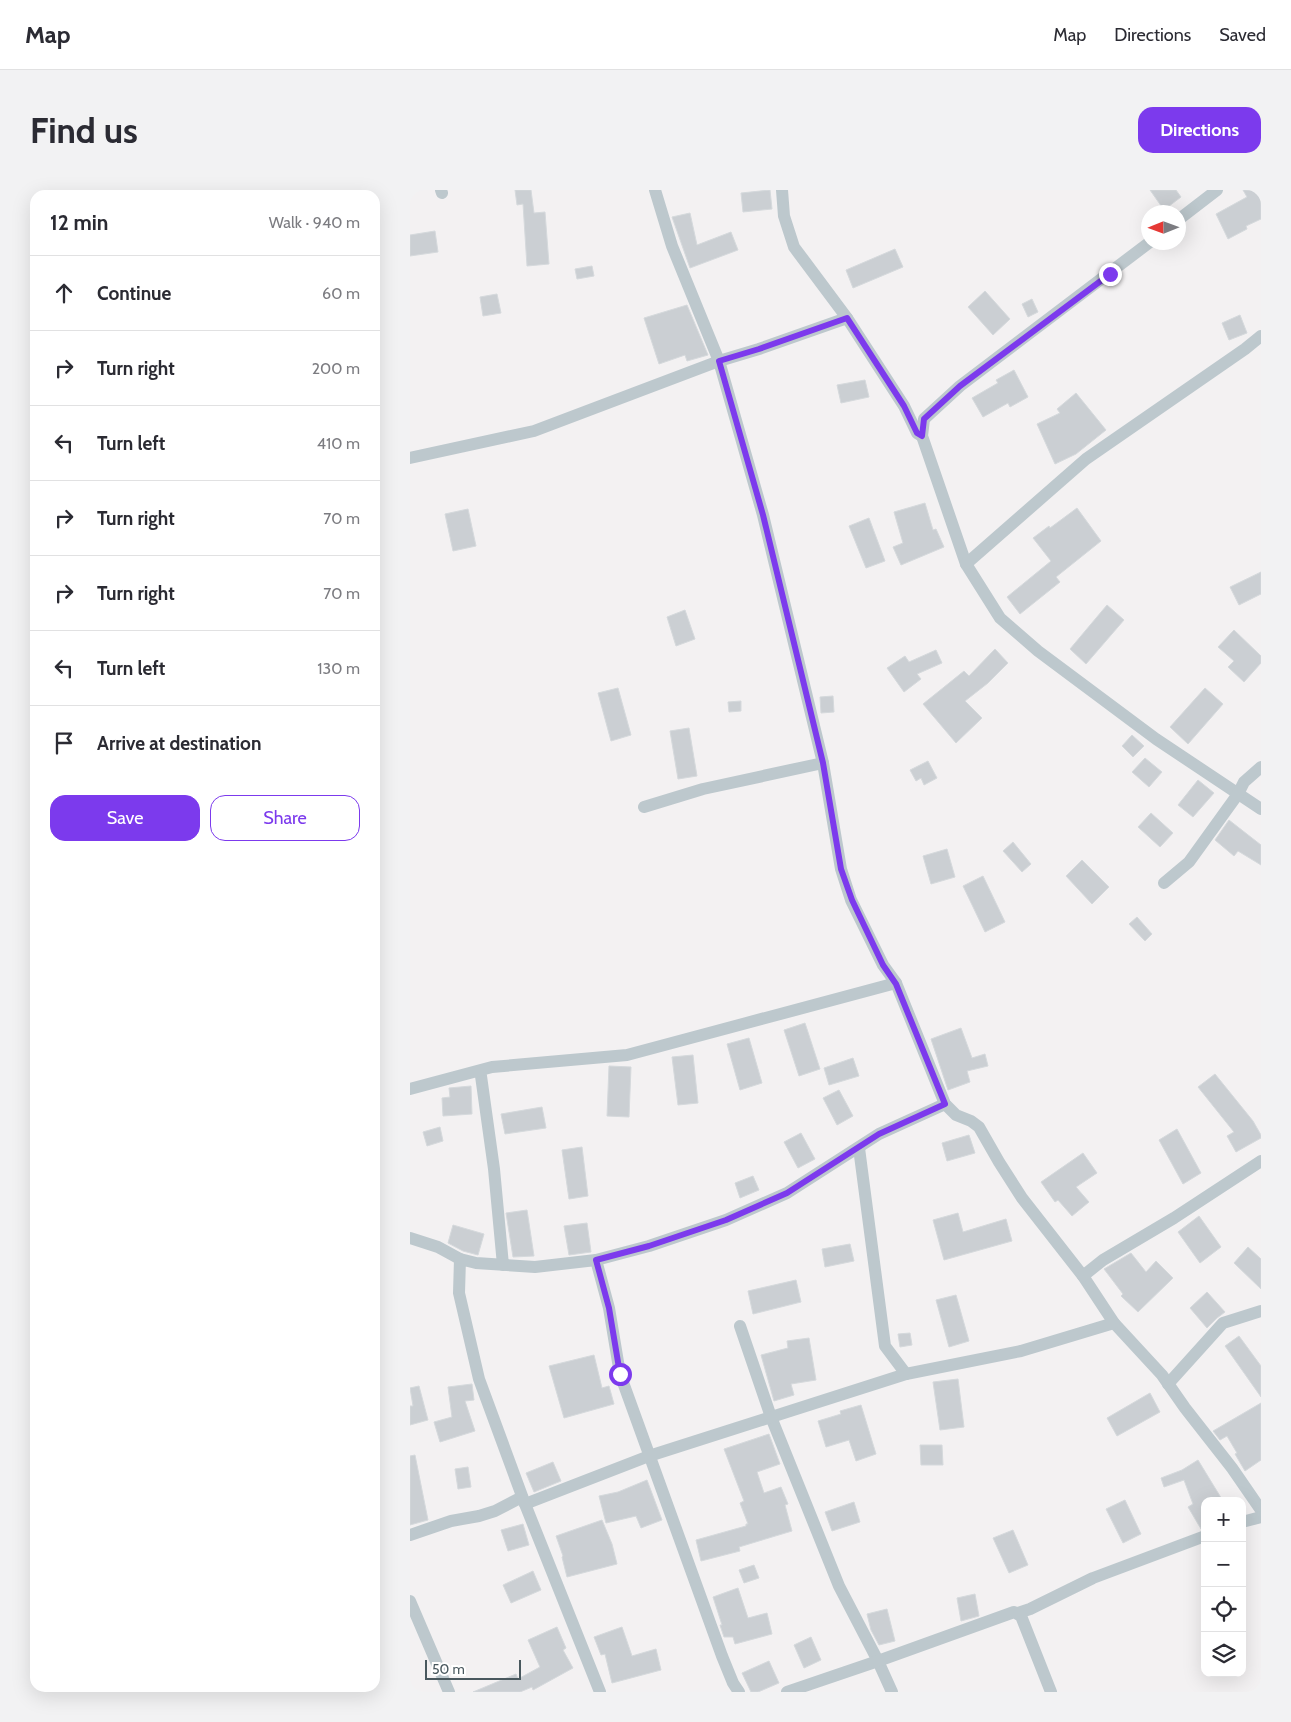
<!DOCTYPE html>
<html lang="en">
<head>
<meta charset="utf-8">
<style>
  :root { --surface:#fff; --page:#f2f2f3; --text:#2b2b33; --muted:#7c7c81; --line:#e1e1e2; --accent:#7c3aed }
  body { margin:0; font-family:Cabin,sans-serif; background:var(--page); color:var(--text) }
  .controls { position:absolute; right:15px; bottom:15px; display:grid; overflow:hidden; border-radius:10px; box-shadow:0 5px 20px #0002 }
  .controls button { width:45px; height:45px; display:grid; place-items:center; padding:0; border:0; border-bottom:1px solid var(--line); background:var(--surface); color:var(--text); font:25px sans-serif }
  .compass { position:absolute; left:731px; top:15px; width:45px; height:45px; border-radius:50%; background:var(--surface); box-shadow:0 5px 20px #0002; rotate:269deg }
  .scale { position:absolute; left:15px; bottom:12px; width:96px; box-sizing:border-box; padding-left:5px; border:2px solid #49585e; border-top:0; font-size:14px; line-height:18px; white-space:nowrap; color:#49585e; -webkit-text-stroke:4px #fff; paint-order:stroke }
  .stop { position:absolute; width:15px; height:15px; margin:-11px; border:4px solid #7c3aed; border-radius:50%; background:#fff }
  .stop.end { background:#7c3aed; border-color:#fff; box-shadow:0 1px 5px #0008 }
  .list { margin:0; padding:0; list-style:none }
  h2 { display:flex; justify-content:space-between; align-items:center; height:65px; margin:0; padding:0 20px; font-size:21px }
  h2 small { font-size:16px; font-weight:400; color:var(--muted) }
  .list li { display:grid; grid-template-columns:32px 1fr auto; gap:15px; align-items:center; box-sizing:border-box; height:75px; padding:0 20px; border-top:1px solid var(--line) }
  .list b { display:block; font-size:19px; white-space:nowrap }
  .list em { font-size:16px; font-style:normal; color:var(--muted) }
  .actions { display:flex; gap:10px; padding:15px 20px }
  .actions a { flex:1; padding:11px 0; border:1px solid var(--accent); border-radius:15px; text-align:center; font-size:18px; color:var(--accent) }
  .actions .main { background:var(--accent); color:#fff }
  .icon { flex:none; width:28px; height:28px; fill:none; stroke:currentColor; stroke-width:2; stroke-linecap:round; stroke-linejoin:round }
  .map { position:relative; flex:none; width:851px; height:1502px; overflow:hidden; border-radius:15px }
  header { display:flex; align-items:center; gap:30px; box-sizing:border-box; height:70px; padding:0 25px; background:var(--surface); border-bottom:1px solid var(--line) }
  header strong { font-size:24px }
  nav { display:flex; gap:28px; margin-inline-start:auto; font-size:18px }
  .intro { display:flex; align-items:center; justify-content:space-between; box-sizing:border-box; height:120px; padding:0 30px }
  h1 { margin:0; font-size:35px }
  .button { padding:12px 22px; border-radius:15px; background:var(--accent); color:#fff; font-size:18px; font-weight:700 }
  main { display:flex; gap:30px; padding:0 30px }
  aside { flex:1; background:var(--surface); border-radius:15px; box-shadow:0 5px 20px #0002 }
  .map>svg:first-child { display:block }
  .building { fill:#cbcfd3; stroke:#d5d9dc }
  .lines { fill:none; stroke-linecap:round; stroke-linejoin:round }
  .street { stroke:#bdc8cd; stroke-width:12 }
  .route { stroke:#7c3aed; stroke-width:6 }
</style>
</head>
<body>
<header>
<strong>Map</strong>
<nav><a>Map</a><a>Directions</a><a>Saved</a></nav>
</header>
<div class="intro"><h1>Find us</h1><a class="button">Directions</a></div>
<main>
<aside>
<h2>12 min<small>Walk · 940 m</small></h2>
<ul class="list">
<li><svg class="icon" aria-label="ahead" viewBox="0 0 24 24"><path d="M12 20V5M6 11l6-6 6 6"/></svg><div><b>Continue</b></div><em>60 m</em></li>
<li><svg class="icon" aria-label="right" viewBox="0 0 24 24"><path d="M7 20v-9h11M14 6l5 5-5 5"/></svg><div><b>Turn right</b></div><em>200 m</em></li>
<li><svg class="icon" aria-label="left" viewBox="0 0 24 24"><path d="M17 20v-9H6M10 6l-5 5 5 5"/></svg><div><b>Turn left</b></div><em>410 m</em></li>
<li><svg class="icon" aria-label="right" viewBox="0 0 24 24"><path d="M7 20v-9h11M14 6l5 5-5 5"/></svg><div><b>Turn right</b></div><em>70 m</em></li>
<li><svg class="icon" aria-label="right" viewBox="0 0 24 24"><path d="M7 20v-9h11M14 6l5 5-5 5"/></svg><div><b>Turn right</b></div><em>70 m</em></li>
<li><svg class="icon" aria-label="left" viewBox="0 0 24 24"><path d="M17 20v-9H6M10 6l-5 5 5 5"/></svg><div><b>Turn left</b></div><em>130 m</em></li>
<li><svg class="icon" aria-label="arrive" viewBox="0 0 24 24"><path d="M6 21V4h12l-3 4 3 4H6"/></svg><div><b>Arrive at destination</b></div></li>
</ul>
<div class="actions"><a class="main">Save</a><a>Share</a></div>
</aside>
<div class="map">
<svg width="851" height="1502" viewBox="0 0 851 1502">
  <rect width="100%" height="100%" fill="#f3f1f2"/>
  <g class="building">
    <path d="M105 0H121L124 23 135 22 139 74 117 76 113 14 107 15Z"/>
    <path d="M360 0 362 19 333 22 331 3Z"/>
    <path d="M740 0H766L771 7 754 20Z"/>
    <path d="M833 0H851V29L836 36 837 39 818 49 806 24 837 7Z"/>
    <path d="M280 23 287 55 321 42 328 60 280 78 262 27Z"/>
    <path d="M25 41 28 62 0 66V45Z"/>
    <path d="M485 59 493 77 443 98 436 80Z"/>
    <path d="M182 76 184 86 167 89 165 79Z"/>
    <path d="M575 101 600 129 583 145 558 117Z"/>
    <path d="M87 104 91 123 73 126 70 107Z"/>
    <path d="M622 109 628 122 618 127 612 114Z"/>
    <path d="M277 115 298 165 277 171 275 165 249 174 234 128Z"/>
    <path d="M830 125 837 143 819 150 812 133Z"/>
    <path d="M604 180 618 207 600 217 598 213 573 227 562 208 588 193 586 190Z"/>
    <path d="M455 190 459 207 431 213 427 195Z"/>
    <path d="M666 203 696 240 666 264 645 274 627 234 650 223 647 219Z"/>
    <path d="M515 313 523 340 526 339 534 357 491 375 483 357 493 353 484 322Z"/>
    <path d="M667 318 691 351 646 387 650 392 610 424 597 407 641 371 623 348 639 336 640 338Z"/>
    <path d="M58 319 66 356 43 361 35 324Z"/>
    <path d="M459 328 475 371 456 378 439 336Z"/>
    <path d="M851 382V404L829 415 820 397Z"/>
    <path d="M697 415 714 430 676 474 660 459Z"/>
    <path d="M275 420 285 449 266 456 257 427Z"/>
    <path d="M824 440 851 466V473L834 492 818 477 824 471 808 457Z"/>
    <path d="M585 459 598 473 578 493 555 511 572 528 546 553 513 514 554 481 559 486Z"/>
    <path d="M526 460 532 473 507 484 511 489 494 502 477 478 495 466 499 472Z"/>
    <path d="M208 498 221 545 201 551 188 503Z"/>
    <path d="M795 498 813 514 778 554 760 537Z"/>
    <path d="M423 506 424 522 411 523 410 507Z"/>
    <path d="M331 511V521L319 522 318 512Z"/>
    <path d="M279 538 287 586 268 589 260 541Z"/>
    <path d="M722 545 734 556 723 567 712 556Z"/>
    <path d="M735 568 752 582 739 597 722 582Z"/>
    <path d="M518 571 527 588 514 595 511 588 506 591 500 580Z"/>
    <path d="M788 590 804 603 783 627 768 615Z"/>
    <path d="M741 623 763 643 750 657 728 637Z"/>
    <path d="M819 630 851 655V675L828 661 824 666 805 650Z"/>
    <path d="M603 652 621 674 612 682 593 661Z"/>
    <path d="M537 659 545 687 521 694 513 666Z"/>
    <path d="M672 670 699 697 682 714 656 686Z"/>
    <path d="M573 686 595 732 575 742 553 696Z"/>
    <path d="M727 727 742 744 735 751 719 734Z"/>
    <path d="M395 833 410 879 389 886 374 840Z"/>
    <path d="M551 838 562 868 575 864 578 876 557 881 560 892 538 900 521 849Z"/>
    <path d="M339 848 352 893 330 900 317 854Z"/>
    <path d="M283 865 288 913 268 915 262 867Z"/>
    <path d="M443 868 449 886 419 895 414 878Z"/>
    <path d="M199 876 221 877 219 927 197 926Z"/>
    <path d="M805 884 843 931 851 945V948L826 962 817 946 824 942 788 897Z"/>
    <path d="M61 896 62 924 33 926 32 908 40 907 39 898Z"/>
    <path d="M429 900 443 926 427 935 413 908Z"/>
    <path d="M132 917 136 938 95 944 91 924Z"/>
    <path d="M30 937 33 951 17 956 13 942Z"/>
    <path d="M767 939 791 983 773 994 749 950Z"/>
    <path d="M391 943 405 969 388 978 374 952Z"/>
    <path d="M559 945 565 963 537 971 532 953Z"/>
    <path d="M172 957 178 1006 159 1009 152 960Z"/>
    <path d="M673 963 687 983 666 997 679 1012 662 1026 648 1010 645 1012 631 992Z"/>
    <path d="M343 986 349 1000 330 1008 325 993Z"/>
    <path d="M117 1020 124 1066 103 1067 96 1023Z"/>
    <path d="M548 1023 553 1042 596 1029 602 1051 534 1070 523 1030Z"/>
    <path d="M789 1026 811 1057 790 1073 768 1042Z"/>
    <path d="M177 1033 181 1062 159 1065 154 1036Z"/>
    <path d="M43 1035 74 1044 68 1065 53 1061 38 1053Z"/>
    <path d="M440 1054 444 1071 415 1077 412 1059Z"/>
    <path d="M838 1057 851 1069V1099L824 1073Z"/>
    <path d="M721 1063 736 1082 746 1071 763 1088 728 1122 711 1106 713 1104 694 1079Z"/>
    <path d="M386 1090 391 1112 343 1124 338 1101Z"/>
    <path d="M797 1102 815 1122 807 1128 797 1138 780 1118Z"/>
    <path d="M546 1105 559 1151 539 1157 526 1110Z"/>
    <path d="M500 1143 502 1155 490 1157 488 1144Z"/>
    <path d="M829 1146 851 1176V1207L815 1156Z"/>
    <path d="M399 1148 406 1190 381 1194 384 1205 364 1211 351 1165 378 1158 377 1151Z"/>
    <path d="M184 1165 192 1198 199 1196 204 1214 154 1228 139 1176Z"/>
    <path d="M548 1189 554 1237 530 1240 523 1192Z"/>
    <path d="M62 1194 64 1210 55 1211 65 1241 30 1252 24 1232 42 1227 38 1197Z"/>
    <path d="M9 1196 18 1230 0 1235V1216H3L0 1198Z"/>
    <path d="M740 1203 750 1222 707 1246 697 1228Z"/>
    <path d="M851 1213V1270L835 1281 825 1264 827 1263 817 1246 810 1250 803 1241Z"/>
    <path d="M451 1215 466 1264 446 1271 439 1250 416 1257 408 1231 431 1224 430 1221Z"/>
    <path d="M359 1244 370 1274 347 1282 354 1303 371 1297 378 1314 375 1315 382 1341 329 1357 330 1361 291 1371 286 1350 336 1336V1334H338L330 1313 334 1311 314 1259Z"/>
    <path d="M510 1255H532L533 1275H511Z"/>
    <path d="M5 1265 18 1330 0 1335V1266Z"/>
    <path d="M788 1270 813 1311H795V1338L791 1339 778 1317 783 1314 774 1290 754 1297 751 1288 772 1280Z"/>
    <path d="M143 1272 151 1291 124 1302 116 1283Z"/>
    <path d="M58 1277 61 1297 48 1299 45 1279Z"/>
    <path d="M237 1290 252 1330 231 1338 226 1326 196 1333 189 1306 208 1302Z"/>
    <path d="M715 1310 731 1344 713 1353 696 1319Z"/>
    <path d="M444 1312 450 1332 422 1341 415 1322Z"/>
    <path d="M192 1330 202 1354 207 1374 157 1387 152 1367 153 1366 146 1346Z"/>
    <path d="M113 1334 119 1355 98 1361 91 1340Z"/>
    <path d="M603 1340 618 1375 599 1383 583 1348Z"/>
    <path d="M344 1375 349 1388 334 1393 329 1380Z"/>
    <path d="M123 1381 131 1400 101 1413 93 1395Z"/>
    <path d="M328 1398 338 1428 357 1423 362 1444 325 1454 323 1447H314L310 1435H312L303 1407Z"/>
    <path d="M565 1404 569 1426 551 1431 547 1408Z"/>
    <path d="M477 1419 485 1451 469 1455 461 1440 457 1424Z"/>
    <path d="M147 1437 156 1458 153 1460 163 1478 123 1500 122 1497 110 1502H63L106 1484 108 1489 130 1477 118 1450Z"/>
    <path d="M212 1437 222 1466 246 1459 251 1480 202 1493 195 1464 191 1465 184 1447Z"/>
    <path d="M401 1447 411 1470 394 1478 384 1455Z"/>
    <path d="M359 1471 369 1493 348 1502H341L332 1483Z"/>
  </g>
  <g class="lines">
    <g class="street">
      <path d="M31 0 32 3"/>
      <path d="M245 0 262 56 309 171 353 325 413 573 431 679 441 710 473 775 486 793 535 914 546 925 561 931 569 937 589 972 612 1008 673 1086 704 1133 752 1185 775 1218 822 1278 851 1320"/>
      <path d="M372 0 374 26 384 57 437 128"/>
      <path d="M768 30 807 0"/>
      <path d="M740 52 550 196 514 229 512 246 556 374 590 428 628 461 746 549 851 619"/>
      <path d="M0 268 124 241 309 171 349 159 437 128 494 216 507 243 512 246"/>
      <path d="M556 374 676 269 835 159 851 146"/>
      <path d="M234 617 293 599 413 573"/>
      <path d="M754 693 779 672 828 604 834 592 851 577"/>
      <path d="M71 886 84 979 93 1075"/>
      <path d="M0 899 82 877 217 865 486 793"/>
      <path d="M449 958 475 1156 496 1184"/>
      <path d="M0 1048 28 1057 50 1069"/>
      <path d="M186 1070 199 1118 210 1184 312 1466 323 1493 329 1502"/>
      <path d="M673 1086 693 1070 764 1028 851 971"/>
      <path d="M330 1136 361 1227 429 1396 468 1471 482 1502"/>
      <path d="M758 1194 813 1133 851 1121"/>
      <path d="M115 1314 239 1266 496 1184 611 1161 704 1133"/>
      <path d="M832 1332 851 1327"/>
      <path d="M0 1345 41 1331 69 1326 85 1321 112 1307"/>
      <path d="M0 1411 39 1502"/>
      <path d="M608 1423 620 1419 683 1388 795 1346"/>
      <path d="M190 1502 115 1314 69 1189 49 1103 50 1069 66 1073 125 1077 186 1070 239 1056 316 1030 377 1003 469 944 535 914"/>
      <path d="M377 1502 468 1471 604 1422 611 1426 641 1502"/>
    </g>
  </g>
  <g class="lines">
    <path class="route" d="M210 1184 199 1118 186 1070 239 1056 316 1030 377 1003 469 944 535 914 486 794 473 775 442 710 431 679 413 573 353 325 309 171 349 159 437 128 494 216 507 243 512 246 514 229 550 196 700 84"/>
  </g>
</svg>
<div class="controls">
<button>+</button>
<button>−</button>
<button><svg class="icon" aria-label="locate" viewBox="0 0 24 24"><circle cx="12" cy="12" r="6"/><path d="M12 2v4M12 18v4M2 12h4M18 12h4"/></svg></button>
<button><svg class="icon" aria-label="layers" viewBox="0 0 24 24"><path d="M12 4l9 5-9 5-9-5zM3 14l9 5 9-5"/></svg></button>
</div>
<svg class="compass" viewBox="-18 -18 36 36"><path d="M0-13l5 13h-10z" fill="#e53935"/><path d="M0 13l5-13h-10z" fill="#7c7c81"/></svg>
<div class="scale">50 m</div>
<div class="stop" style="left:210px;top:1184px"></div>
<div class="stop end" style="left:700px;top:84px"></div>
</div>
</main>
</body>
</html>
